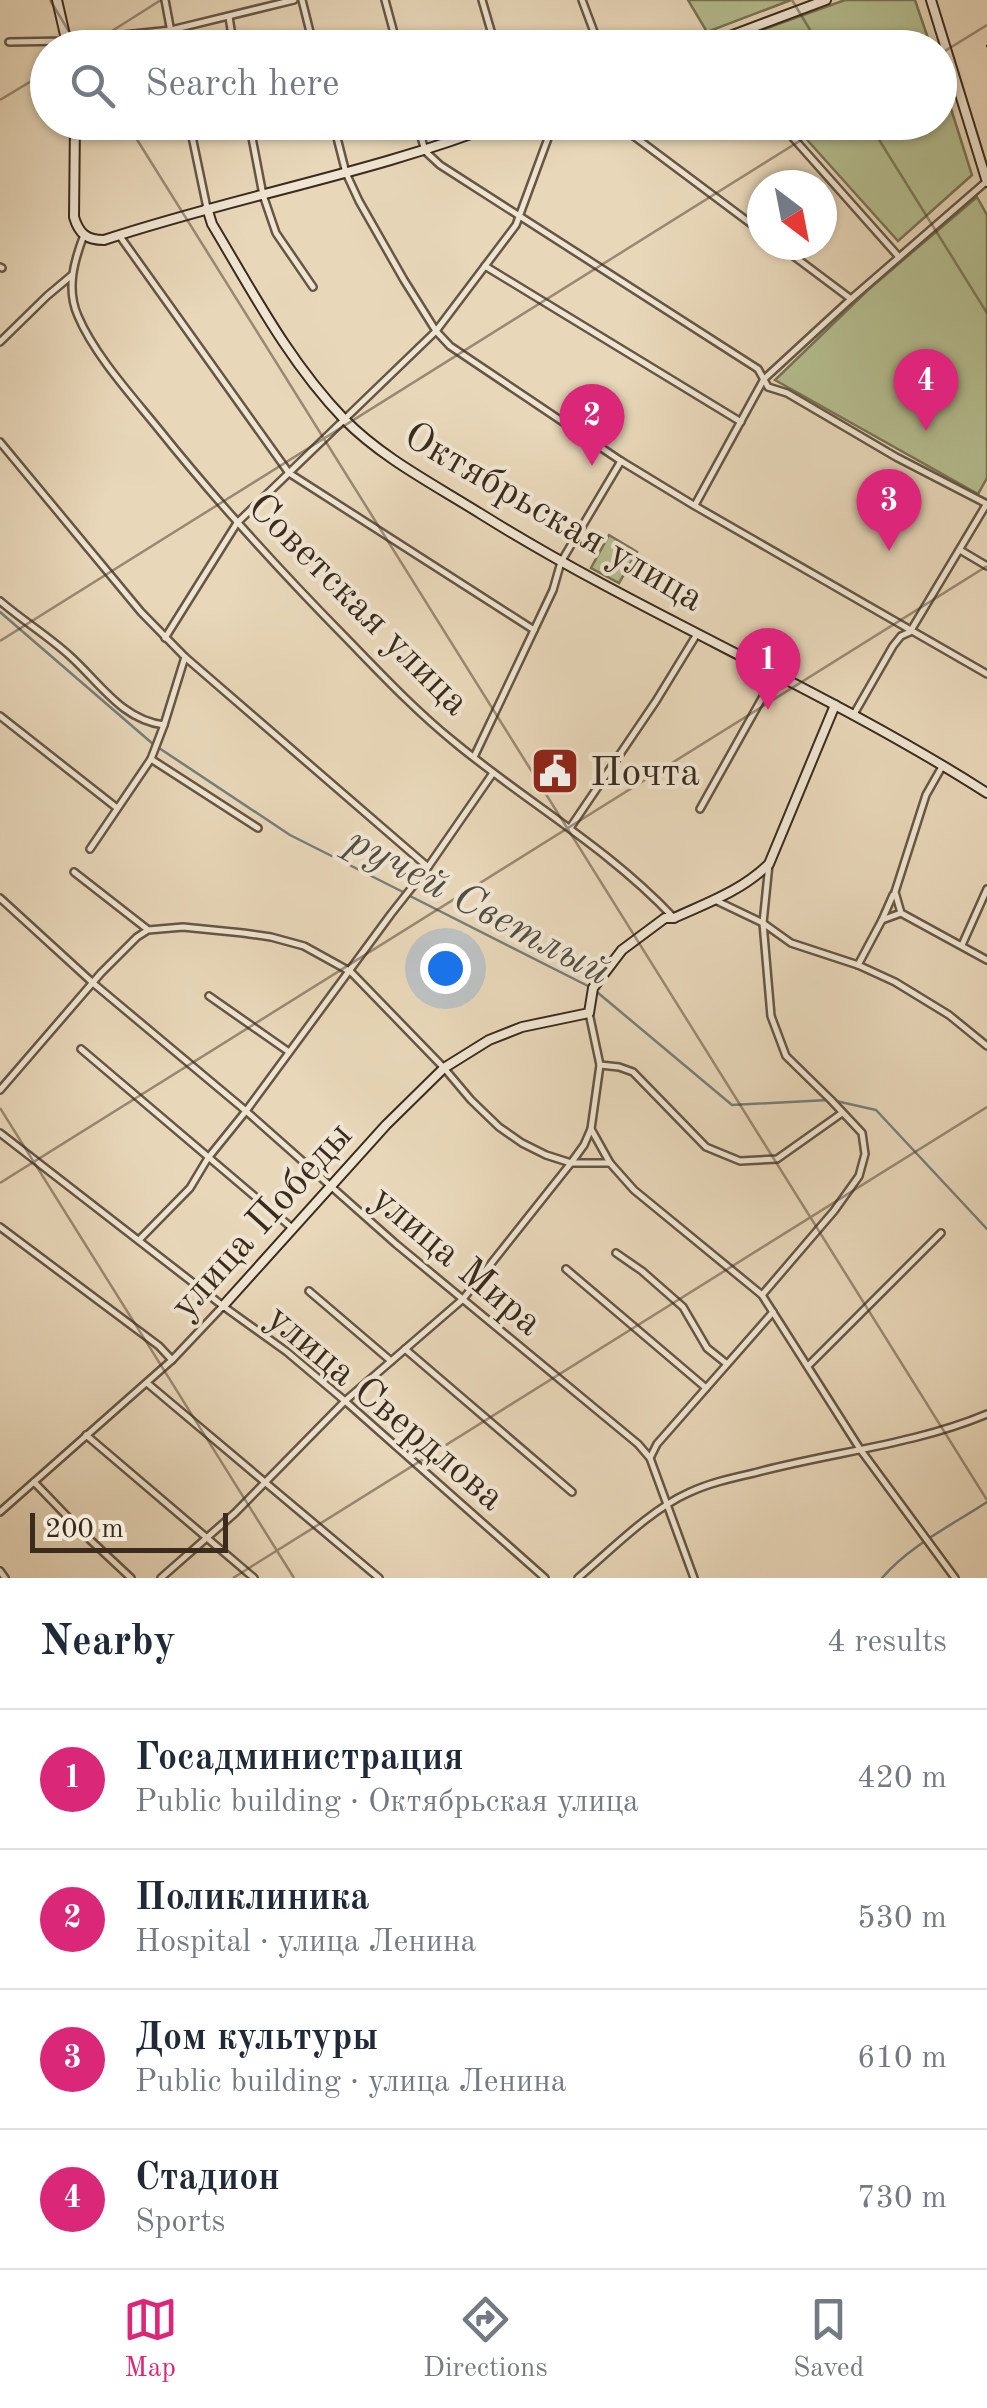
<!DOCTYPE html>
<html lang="en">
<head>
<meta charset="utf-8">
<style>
  :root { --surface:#fff; --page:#f2f2f3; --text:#1f2937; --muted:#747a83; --line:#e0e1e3; --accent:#db2777 }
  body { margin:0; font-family:"Old Standard TT",serif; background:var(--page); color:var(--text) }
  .compass { position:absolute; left:747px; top:170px; width:90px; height:90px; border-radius:50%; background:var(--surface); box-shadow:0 2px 8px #0004; rotate:148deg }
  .scale { position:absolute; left:30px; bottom:25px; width:198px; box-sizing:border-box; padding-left:10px; border:5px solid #3a2b1d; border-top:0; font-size:28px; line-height:35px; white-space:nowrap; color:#3a2b1d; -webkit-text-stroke:8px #f0e5d2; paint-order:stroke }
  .you { position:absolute; left:445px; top:968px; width:35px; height:35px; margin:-25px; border:8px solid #fff; border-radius:50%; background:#1a73e8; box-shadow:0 0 0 15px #1a73e833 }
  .badge { display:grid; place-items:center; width:65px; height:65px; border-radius:50%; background:var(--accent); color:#fff; font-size:32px; font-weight:700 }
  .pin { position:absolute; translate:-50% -82px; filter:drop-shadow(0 2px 5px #0008) }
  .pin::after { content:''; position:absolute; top:52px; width:35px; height:30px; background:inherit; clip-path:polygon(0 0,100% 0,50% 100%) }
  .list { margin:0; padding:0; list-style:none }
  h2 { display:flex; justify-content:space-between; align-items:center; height:130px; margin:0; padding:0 40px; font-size:42px }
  h2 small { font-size:32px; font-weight:400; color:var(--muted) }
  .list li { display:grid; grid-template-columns:65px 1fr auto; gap:30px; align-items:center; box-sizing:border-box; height:140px; padding:0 40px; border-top:2px solid var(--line) }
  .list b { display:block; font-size:38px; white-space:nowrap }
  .list p { margin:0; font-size:32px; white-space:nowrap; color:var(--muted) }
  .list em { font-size:32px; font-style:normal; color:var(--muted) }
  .icon { flex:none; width:55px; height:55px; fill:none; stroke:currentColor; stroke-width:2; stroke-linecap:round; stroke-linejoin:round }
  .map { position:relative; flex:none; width:987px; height:1578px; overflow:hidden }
  .search { position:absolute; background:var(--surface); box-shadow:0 2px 8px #0004; left:30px; right:30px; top:30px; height:110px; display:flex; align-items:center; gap:25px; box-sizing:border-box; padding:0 35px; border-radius:55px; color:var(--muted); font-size:38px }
  .sheet { height:690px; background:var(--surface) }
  nav { display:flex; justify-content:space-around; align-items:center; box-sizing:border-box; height:140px; border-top:2px solid var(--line); background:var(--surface); font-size:28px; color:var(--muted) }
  nav a { display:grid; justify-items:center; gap:5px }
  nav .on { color:var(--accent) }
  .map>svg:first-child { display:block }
  .green { fill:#b5be90; stroke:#787456; stroke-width:2.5 }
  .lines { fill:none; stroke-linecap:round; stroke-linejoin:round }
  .stream { stroke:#747f7a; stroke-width:2.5 }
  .street-casing { stroke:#665644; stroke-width:10 }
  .secondary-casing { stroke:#3a2b1d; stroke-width:12 }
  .street { stroke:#f0e5d2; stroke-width:5 }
  .secondary { stroke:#f0e5d2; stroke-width:8 }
  .rail { stroke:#3a2b1d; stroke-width:2.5; stroke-dasharray:18 18; stroke-linecap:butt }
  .ticks { fill:none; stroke:#3a2b1d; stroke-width:2.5; stroke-opacity:0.45 }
  .labels { text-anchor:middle; stroke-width:8; stroke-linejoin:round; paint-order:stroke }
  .street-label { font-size:40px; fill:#3a2b1d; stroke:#f0e5d2 }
  .poi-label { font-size:40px; fill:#3a2b1d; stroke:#f0e5d2; text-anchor:start }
  .water-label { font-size:42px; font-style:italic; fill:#524e44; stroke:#f0e5d2 }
</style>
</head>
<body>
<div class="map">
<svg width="987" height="1578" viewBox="0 0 987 1578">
  <rect width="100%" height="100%" fill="#e8d7b9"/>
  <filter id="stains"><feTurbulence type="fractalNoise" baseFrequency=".002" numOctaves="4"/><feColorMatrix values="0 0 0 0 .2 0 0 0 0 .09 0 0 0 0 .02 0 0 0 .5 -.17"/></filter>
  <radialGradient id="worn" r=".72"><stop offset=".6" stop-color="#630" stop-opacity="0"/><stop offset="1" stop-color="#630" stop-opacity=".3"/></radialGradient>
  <g class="green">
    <path d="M688 0H791L707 32Z"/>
    <path d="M845 0H915L931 47 726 48 723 44Z"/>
    <path d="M940 74 972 175 898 241 792 123 940 122Z"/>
    <path d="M977 197 987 215V478L978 494 775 380 868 290Z"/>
    <path d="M609 535 637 552 619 583 591 568Z"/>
  </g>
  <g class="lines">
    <g class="stream">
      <path d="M0 612 153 744 290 835 403 892"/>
      <path d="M410 896 590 987"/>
      <path d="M597 992 732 1105 828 1100"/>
      <path d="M836 1101 876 1110 987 1229"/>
      <path d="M882 1578C909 1546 952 1525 987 1502"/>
    </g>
    <g class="street-casing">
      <g id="street">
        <path d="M165 0 174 48"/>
        <path d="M302 0 314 48"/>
        <path d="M385 0 398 48"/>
        <path d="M482 0 496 48"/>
        <path d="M582 0 600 48"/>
        <path d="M229 17 234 48"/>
        <path d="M9 42 67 41 171 30 294 0"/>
        <path d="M189 122 207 208"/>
        <path d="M249 122 263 195 276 233 313 287"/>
        <path d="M333 122 346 173 359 201 404 280 436 331 450 346 621 461 695 506 987 674"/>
        <path d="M417 122 425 151 440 165 758 369 768 387 787 393 896 457 987 504"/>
        <path d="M615 122 762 232"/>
        <path d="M779 122 899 257"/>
        <path d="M84 235C74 261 66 289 78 316 94 354 131 395 157 427 217 502 282 573 349 641 383 676 416 711 453 741 525 801 608 848 672 916"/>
        <path d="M119 235 289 473 534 630"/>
        <path d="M779 245 851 299"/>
        <path d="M485 266 741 422"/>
        <path d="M0 267 2 268"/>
        <path d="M0 342 47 296 72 275"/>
        <path d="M0 442 141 612 185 657 428 867"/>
        <path d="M695 505 764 379 851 299 987 181"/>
        <path d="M960 550 987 566"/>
        <path d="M0 601C22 620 48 636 70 656 100 683 122 720 164 725"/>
        <path d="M165 638 237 523 436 331 516 225 554 122"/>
        <path d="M854 714 893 646 901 636 910 632 986 505"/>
        <path d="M0 716 117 808"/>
        <path d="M474 757 553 590 561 562 621 461"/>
        <path d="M151 759 258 828"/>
        <path d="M943 765 926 795 895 892 901 913 987 960"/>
        <path d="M700 809 775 675"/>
        <path d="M570 828 656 701 697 634"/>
        <path d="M90 849 151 759 164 725 185 657"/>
        <path d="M74 872 147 929"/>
        <path d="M0 898 93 983 246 1111 396 1244 638 1444 650 1458 694 1578"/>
        <path d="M717 901 763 923 791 943 858 965 895 982 949 1015 987 1046"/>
        <path d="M882 920 893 895"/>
        <path d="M962 945 987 889"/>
        <path d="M858 965 882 920 901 913"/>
        <path d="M209 996 289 1052"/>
        <path d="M589 1013 600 1065 591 1129 610 1163 634 1190 762 1295 860 1449 955 1578"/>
        <path d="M81 1049 292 1228"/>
        <path d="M600 1065 619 1067 633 1072 706 1147 740 1161 777 1159 842 1113"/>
        <path d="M0 1090 101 973 137 937 148 930 183 927 243 933 271 937 304 946 351 972 444 1068 471 1100 499 1127 522 1143 546 1155 571 1163H610"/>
        <path d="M0 1133 223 1306 287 1352 345 1401 545 1578"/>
        <path d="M0 1227 159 1346 172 1360"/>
        <path d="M139 1240 190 1188 208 1158 246 1111 391 914 428 867 493 773"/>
        <path d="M616 1253 642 1271 683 1307 707 1348 727 1364"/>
        <path d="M566 1269 706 1388"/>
        <path d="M309 1291 391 1361"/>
        <path d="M762 1295 834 1211 859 1176 865 1154 862 1133 831 1100 786 1056 771 1016 763 923 769 864"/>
        <path d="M405 1349 572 1492"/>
        <path d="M808 1366 941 1233"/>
        <path d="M147 1383 379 1578"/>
        <path d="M86 1435 254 1578"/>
        <path d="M650 1458 657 1444 773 1312"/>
        <path d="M34 1482 85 1535 131 1578"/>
        <path d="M0 1512 172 1360 223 1306"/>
        <path d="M0 1571 5 1578"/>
        <path d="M161 1578 235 1513 345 1401 463 1299 571 1163 584 1145 591 1129"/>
        <path d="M578 1578C610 1551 650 1510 688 1493 709 1483 732 1478 754 1473 832 1452 913 1445 987 1414"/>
      </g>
    </g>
    <g class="secondary-casing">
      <g id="secondary">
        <path d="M57 0 68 48"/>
        <path d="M931 0 987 182"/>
        <path d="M698 48 826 0"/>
        <path d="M75 122 74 217C79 234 87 240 104 240 236 196 374 173 503 122"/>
        <path d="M207 208 212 224C252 291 289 362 344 419 382 458 435 485 481 514 644 616 825 689 987 793"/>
        <path d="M223 1306 386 1125 444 1068 489 1040 522 1027 589 1013 593 988 622 950 665 918H674C709 902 741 891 769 864L835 705"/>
      </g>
    </g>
    <use href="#street" class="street"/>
    <use href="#secondary" class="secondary"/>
    <path class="rail" d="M986 46H987"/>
  </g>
  <path class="ticks" d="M50 0 79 48M792 0 821 48M85 48 161 0M940 54 987 25M0 100 48 71M126 122 987 1500M868 122 987 313M0 641 830 122M0 1108 294 1578M0 1183 987 566M233 1578 987 1107"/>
  <defs>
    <g id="civic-square" transform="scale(2.5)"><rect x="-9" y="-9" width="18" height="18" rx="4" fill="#8f2418" stroke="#f0e5d2"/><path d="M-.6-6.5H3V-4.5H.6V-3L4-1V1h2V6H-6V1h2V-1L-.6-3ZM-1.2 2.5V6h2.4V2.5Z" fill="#fff"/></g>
  </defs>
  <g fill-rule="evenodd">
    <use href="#civic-square" x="555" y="771"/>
  </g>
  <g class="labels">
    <g class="street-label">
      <text transform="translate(555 515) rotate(30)" y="14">Октябрьская улица</text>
      <text transform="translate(360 603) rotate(45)" y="14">Советская улица</text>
      <text transform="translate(260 1219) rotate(-48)" y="14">улица Победы</text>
      <text transform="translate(458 1259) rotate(40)" y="14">улица Мира</text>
      <text transform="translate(387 1406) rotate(40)" y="14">улица Свердлова</text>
    </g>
    <g class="poi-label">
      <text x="590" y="785">Почта</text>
    </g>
    <g class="water-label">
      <text transform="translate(480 904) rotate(28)" y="15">ручей Светлый</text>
    </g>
  </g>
  <rect width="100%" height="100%" filter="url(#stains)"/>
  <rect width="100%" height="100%" fill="url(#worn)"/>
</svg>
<svg class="compass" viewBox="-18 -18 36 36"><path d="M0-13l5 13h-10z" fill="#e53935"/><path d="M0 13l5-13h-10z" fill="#747a83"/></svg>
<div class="scale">200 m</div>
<div class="you"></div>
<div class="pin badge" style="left:768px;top:710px">1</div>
<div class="pin badge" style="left:592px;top:466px">2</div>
<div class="pin badge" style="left:889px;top:551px">3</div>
<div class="pin badge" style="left:926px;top:431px">4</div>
<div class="search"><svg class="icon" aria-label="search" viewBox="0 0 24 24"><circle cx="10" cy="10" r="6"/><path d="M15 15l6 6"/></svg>Search here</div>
</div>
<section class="sheet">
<h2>Nearby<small>4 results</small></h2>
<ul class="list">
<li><span class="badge">1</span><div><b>Госадминистрация</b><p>Public building · Октябрьская улица</p></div><em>420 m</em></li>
<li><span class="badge">2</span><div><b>Поликлиника</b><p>Hospital · улица Ленина</p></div><em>530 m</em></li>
<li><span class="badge">3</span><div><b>Дом культуры</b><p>Public building · улица Ленина</p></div><em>610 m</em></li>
<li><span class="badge">4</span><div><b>Стадион</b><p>Sports</p></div><em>730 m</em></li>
</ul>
</section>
<nav>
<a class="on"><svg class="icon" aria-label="map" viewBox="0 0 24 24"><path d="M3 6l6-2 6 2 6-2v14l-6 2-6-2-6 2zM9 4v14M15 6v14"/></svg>Map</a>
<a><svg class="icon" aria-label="directions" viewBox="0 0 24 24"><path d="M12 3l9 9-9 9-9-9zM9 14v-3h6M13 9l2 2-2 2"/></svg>Directions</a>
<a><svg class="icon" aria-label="saved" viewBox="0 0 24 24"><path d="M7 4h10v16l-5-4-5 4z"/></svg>Saved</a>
</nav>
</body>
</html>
